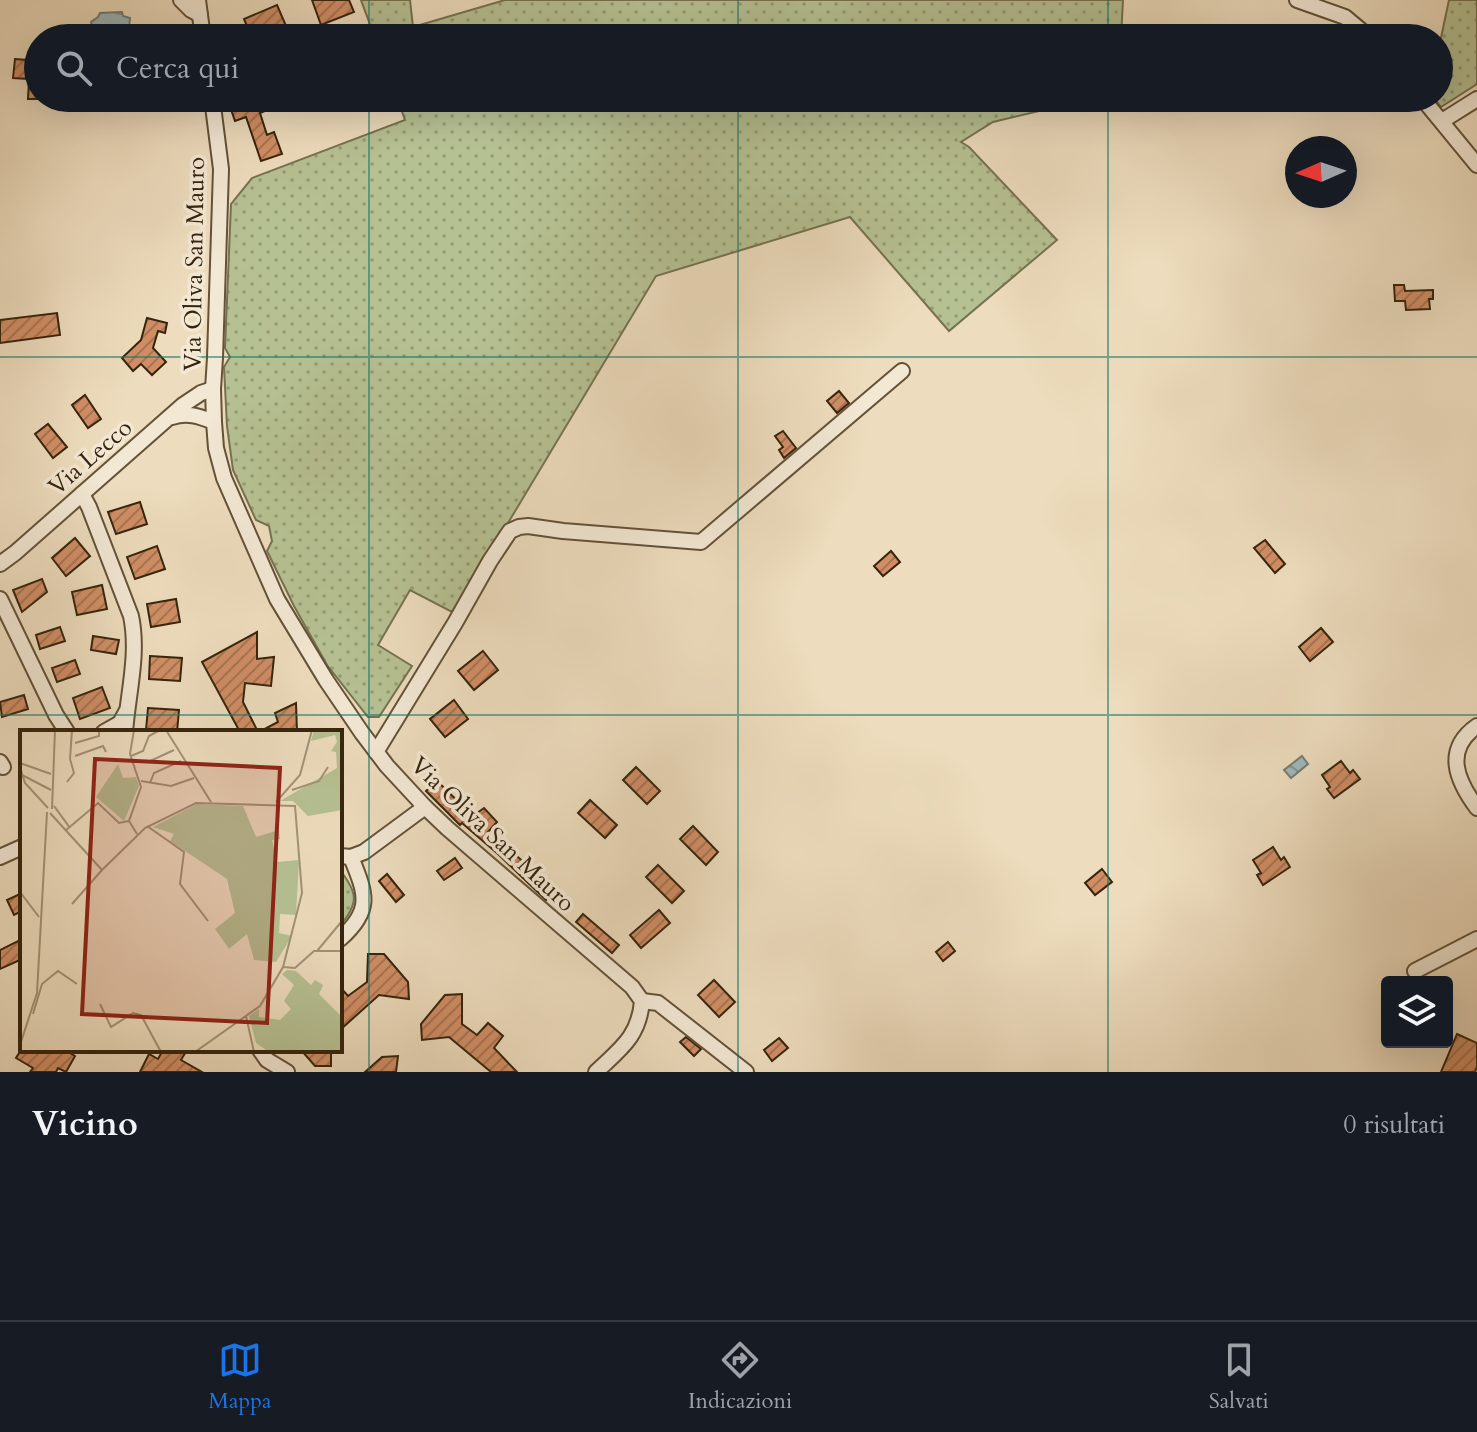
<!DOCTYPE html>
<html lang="it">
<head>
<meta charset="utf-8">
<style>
  :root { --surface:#171b24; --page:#242831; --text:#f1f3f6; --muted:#9ea1a6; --line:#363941; --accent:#1a73e8 }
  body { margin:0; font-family:Cardo,serif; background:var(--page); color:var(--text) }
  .controls { position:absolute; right:24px; bottom:24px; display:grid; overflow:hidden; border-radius:8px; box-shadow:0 8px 32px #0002 }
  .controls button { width:72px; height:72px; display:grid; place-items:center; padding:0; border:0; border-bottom:2px solid var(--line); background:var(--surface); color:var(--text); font:40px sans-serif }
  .compass { position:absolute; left:1285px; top:136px; width:72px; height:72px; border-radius:50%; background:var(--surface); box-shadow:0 8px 32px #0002; rotate:267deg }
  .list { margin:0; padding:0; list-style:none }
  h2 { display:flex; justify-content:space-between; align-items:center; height:104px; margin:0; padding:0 32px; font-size:34px }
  h2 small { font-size:26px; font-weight:400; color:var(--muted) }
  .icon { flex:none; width:44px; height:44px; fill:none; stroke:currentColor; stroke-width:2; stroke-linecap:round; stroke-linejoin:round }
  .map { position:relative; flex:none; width:1477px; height:1072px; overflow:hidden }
  .search { position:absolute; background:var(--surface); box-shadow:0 8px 32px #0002; left:24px; right:24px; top:24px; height:88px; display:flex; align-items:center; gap:20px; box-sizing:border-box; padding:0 28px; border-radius:44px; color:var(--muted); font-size:30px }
  .sheet { height:248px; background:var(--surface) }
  nav { display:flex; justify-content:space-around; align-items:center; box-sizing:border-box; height:112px; border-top:2px solid var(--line); background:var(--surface); font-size:22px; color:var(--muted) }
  nav a { display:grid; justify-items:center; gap:4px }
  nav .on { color:var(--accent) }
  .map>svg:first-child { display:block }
  .grass { fill:url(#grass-dots); stroke:#767250; stroke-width:2 }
  .water { fill:url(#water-waves); stroke:#747d76; stroke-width:2 }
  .building { fill:url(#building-hatch); stroke:#35240c; stroke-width:2 }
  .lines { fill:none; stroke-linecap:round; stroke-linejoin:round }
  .minor-casing { stroke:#635238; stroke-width:18 }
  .minor { stroke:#f3e8d4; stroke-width:14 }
  .grid { fill:none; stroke:#0f766e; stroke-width:2; stroke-opacity:0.55 }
  .labels { text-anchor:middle; stroke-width:7; stroke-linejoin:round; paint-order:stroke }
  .street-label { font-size:24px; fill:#35240c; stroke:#f3e8d4 }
  .inset-road { fill:none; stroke:#a39276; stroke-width:2 }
  .view { fill:#8f2418; fill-opacity:0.15; stroke:#8f2418; stroke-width:4 }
  .inset-edge { fill:none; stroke:#35240c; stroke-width:4 }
</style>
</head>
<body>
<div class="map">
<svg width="1477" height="1072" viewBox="0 0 1477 1072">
  <defs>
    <pattern id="grass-dots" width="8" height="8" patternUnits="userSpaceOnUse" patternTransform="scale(2)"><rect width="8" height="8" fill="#b6c193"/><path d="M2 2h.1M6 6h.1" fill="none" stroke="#959d76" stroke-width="1.8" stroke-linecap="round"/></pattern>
    <pattern id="water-waves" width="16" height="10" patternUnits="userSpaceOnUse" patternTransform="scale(2)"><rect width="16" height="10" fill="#9eb9bc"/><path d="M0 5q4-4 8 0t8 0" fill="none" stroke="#829697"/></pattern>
    <pattern id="building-hatch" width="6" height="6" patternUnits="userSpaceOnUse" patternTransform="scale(2)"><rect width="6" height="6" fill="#d18e65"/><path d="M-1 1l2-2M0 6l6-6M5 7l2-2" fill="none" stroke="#aa7452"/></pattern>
  </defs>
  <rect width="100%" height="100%" fill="#eddcbd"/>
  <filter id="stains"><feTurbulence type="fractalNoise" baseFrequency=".0025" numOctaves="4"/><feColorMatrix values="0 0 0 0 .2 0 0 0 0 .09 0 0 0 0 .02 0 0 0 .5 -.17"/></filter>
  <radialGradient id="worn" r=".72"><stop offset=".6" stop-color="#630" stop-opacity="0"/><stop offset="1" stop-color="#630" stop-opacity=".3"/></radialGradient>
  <g class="grass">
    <path d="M361 0H410L413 27 505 0H1123L1121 38H375Z"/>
    <path d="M1449 0H1477V84L1441 107 1434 98H1439V47Z"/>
    <path d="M397 98H1094L993 122 961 142 969 147 1057 240 949 331 850 217 656 276 511 518 452 612 410 590 378 645 412 666 379 717H368L327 665 294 606 267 551 272 541 269 526 256 520 233 470 227 426 224 367 230 357 225 348 231 204 252 178 405 120Z"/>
    <path d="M340 870C358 893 359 903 340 926Z"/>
  </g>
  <g class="water">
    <path d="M122 12 123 16 130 18 129 28 124 31 123 35 100 37 93 30 91 22 98 17 100 13Z"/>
    <path d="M1302 756 1308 764 1291 778 1284 770Z"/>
  </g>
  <g class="building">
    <path d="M312 0H349L354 12 321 25Z"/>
    <path d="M277 5 289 33 276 38H252L244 19Z"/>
    <path d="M15 59 27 60 26 64 30 65 31 62 38 63V99H28L29 79 13 78Z"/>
    <path d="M227 98H261L265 111 260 113 267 135 274 132 282 154 261 161 246 117 235 121Z"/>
    <path d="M1394 285H1404L1405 291 1433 290V299H1429L1430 309 1406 310 1405 301H1395Z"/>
    <path d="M57 313 60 335 0 343V320Z"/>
    <path d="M147 318 167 323 165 333 158 331 153 348 166 362 152 375 141 364 133 371 122 358 141 340Z"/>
    <path d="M839 391 849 403 837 413 827 401Z"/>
    <path d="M85 395 101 419 88 428 72 405Z"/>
    <path d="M48 424 67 447 53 458 35 434Z"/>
    <path d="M783 431 796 448 784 458 779 450 783 447 775 436Z"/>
    <path d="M140 502 147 524 116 534 108 512Z"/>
    <path d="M75 538 90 556 66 576 52 558Z"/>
    <path d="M1265 540 1285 564 1275 573 1254 548Z"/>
    <path d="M157 546 165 569 135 579 127 557Z"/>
    <path d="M891 551 900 562 883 576 874 566Z"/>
    <path d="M42 579 47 592 22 612 13 590Z"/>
    <path d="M102 585 107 609 77 615 72 592Z"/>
    <path d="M176 599 180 622 151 627 147 604Z"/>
    <path d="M60 627 65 641 40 649 36 635Z"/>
    <path d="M1321 628 1333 642 1310 661 1299 647Z"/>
    <path d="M257 632V659L274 657 271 686 245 683 243 702 258 732H240L202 662Z"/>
    <path d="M93 636 119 640 116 654 91 650Z"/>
    <path d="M483 651 498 670 474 690 458 671Z"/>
    <path d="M150 656 182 658 180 681 149 679Z"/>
    <path d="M75 660 80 674 57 682 52 668Z"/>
    <path d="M102 687 110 708 80 719 73 698Z"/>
    <path d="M24 695 28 709 2 717 0 702Z"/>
    <path d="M454 700 468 719 445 737 430 719Z"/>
    <path d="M296 703 297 732H259L278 722 275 713Z"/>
    <path d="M148 708 179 710 177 732 146 730Z"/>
    <path d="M1341 761 1350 773 1353 770 1360 779 1334 798 1327 789 1330 787 1322 775Z"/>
    <path d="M636 767 660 791 647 804 623 780Z"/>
    <path d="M437 781 473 816 484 808 497 822 488 832 532 869 534 867 557 888 546 900 498 854 462 823 460 825 426 791Z"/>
    <path d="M590 800 617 825 605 838 578 813Z"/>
    <path d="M693 826 718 852 706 865 680 839Z"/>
    <path d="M1273 847 1281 860 1284 857 1290 867 1263 885 1257 875 1261 873 1253 860Z"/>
    <path d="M455 858 462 868 444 880 437 871Z"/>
    <path d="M658 865 684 891 672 903 646 877Z"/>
    <path d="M1102 869 1112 882 1095 895 1085 883Z"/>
    <path d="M387 874 404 895 396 902 379 881Z"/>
    <path d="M22 893V911L14 915 7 900Z"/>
    <path d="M659 910 670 923 641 948 630 935Z"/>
    <path d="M583 914 619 945 612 953 576 922Z"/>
    <path d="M22 939V959L0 969V950Z"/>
    <path d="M948 942 955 951 943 961 936 952Z"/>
    <path d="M368 954H384L408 982 409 999 379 995 340 1030V987L348 996 367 982Z"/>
    <path d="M714 980 735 1002 719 1017 698 995Z"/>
    <path d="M462 994V1024L477 1035 488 1023 503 1036 494 1048 517 1072H491L449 1037 422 1040 421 1024 445 995Z"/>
    <path d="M1457 1034 1477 1043V1067L1475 1072H1441Z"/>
    <path d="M686 1037 701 1049 694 1056 680 1042Z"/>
    <path d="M779 1038 788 1048 772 1061 764 1050Z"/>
    <path d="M21 1050H65L75 1056 66 1072 58 1068 56 1072H30L33 1068 16 1058Z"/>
    <path d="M163 1050H187L181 1060 202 1072H140L149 1054 158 1059Z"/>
    <path d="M301 1050H331V1066H315Z"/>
    <path d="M398 1056 396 1072H365L382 1057Z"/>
  </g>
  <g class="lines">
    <g class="minor-casing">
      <g id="minor">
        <path d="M181 0 191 10 200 15"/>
        <path d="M198 0 203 38"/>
        <path d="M1297 0 1345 17 1370 38"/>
        <path d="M212 98 221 169 215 358 213 389 214 422 216 448 224 478 277 599 326 680 362 733 387 766 425 807 447 828 632 987 642 1001C639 1037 620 1049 596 1072"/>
        <path d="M1422 98 1477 165"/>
        <path d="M1442 121 1477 99"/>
        <path d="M172 417C187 412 199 416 214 422"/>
        <path d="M82 494 89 507 131 616C139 654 128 693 125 732"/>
        <path d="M0 564 15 553 183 405 201 393 213 389"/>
        <path d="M0 599 56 715 67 732"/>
        <path d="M1477 726C1443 750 1457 781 1477 808"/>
        <path d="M104 732 120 723 126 712"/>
        <path d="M376 752 455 623 490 561 510 531 519 527 528 526 563 531 701 542 902 371"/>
        <path d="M0 762 3 767"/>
        <path d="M340 856 351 857 364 852 425 807"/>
        <path d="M0 857 22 847"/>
        <path d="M340 939C373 910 366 894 351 857"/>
        <path d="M1415 971 1477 939"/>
        <path d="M642 1001 658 1003 746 1072"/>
        <path d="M260 1050 267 1060 287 1072"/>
      </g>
    </g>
    <use href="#minor" class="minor"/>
  </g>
  <path class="grid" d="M369 0V38M738 0V38M1108 0V38M369 98V1072M738 98V1072M1108 98V1072M0 357H1477M0 715H1477"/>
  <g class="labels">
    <g class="street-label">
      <text transform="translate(194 264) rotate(-89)" y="8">Via Oliva San Mauro</text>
      <text transform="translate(90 457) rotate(-41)" y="8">Via Lecco</text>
      <text transform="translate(493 834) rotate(43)" y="8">Via Oliva San Mauro</text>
    </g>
  </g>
  <g transform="translate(20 730)">
    <rect width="322" height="322" fill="#eddcbd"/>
    <path d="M294 0H322V80L288 86 273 71H260L317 38 316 22 311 21 317 12 315 5 291 11ZM98 34 103 48 116 47 119 56 104 91 76 67ZM177 74 223 76 236 107 259 100 260 109 252 110 257 132 279 130 276 185 260 184 259 203 272 206 256 232 234 230 227 204 209 219 195 199 215 183 207 149 150 111 154 104 133 97ZM267 240 276 241 291 255 295 250 303 255 299 264 322 287V322H249L236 313 229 286 239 279V287L260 290 271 279 264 271 274 255 262 244Z" fill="#b6c193"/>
    <path class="inset-road" d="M114 0 110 24 121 57 109 91 117 104M146 0 191 72M55 13 79 6V0M55 26 83 16 86 22M111 26 123 21 129 6 140 0M50 29 52 0M128 32 154 20M0 33 31 44M0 37 5 53 28 78M2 45 31 60M121 51 151 56 174 48M47 52 54 43 50 29M130 53 134 43 161 31M272 60 299 51 308 37M256 72 280 45 292 0M32 79 35 0M30 83 82 140 125 98 176 73 275 76 282 163 263 237 240 276 175 322M48 95 34 76 50 98M127 96 164 122 160 154 188 191M45 101 78 73 99 93 109 91M0 162 19 187M52 174 82 140M297 221 322 191M263 237 275 238 294 221H322M80 274 91 297 113 283 121 285 141 322M13 284 22 254 38 241 57 254M226 286 234 322M0 315 17 263 27 82"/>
    <path class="view" d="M75 29 260 38 247 293 62 284Z"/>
    <rect width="322" height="322" class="inset-edge"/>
  </g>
  <rect width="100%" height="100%" filter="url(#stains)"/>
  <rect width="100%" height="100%" fill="url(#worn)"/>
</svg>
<div class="controls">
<button><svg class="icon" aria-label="layers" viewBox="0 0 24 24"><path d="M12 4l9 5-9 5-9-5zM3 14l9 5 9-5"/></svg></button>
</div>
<svg class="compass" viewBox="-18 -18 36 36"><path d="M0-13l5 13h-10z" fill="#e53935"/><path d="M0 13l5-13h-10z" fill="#9ea1a6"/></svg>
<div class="search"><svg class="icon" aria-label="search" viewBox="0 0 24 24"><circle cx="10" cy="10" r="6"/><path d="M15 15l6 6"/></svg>Cerca qui</div>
</div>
<section class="sheet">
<h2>Vicino<small>0 risultati</small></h2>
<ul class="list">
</ul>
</section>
<nav>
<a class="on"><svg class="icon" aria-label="map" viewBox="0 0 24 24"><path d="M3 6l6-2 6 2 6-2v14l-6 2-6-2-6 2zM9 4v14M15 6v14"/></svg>Mappa</a>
<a><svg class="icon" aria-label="directions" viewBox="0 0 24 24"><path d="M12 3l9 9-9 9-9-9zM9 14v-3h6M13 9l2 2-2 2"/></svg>Indicazioni</a>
<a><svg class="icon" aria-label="saved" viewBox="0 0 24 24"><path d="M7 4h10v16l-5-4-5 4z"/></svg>Salvati</a>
</nav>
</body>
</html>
